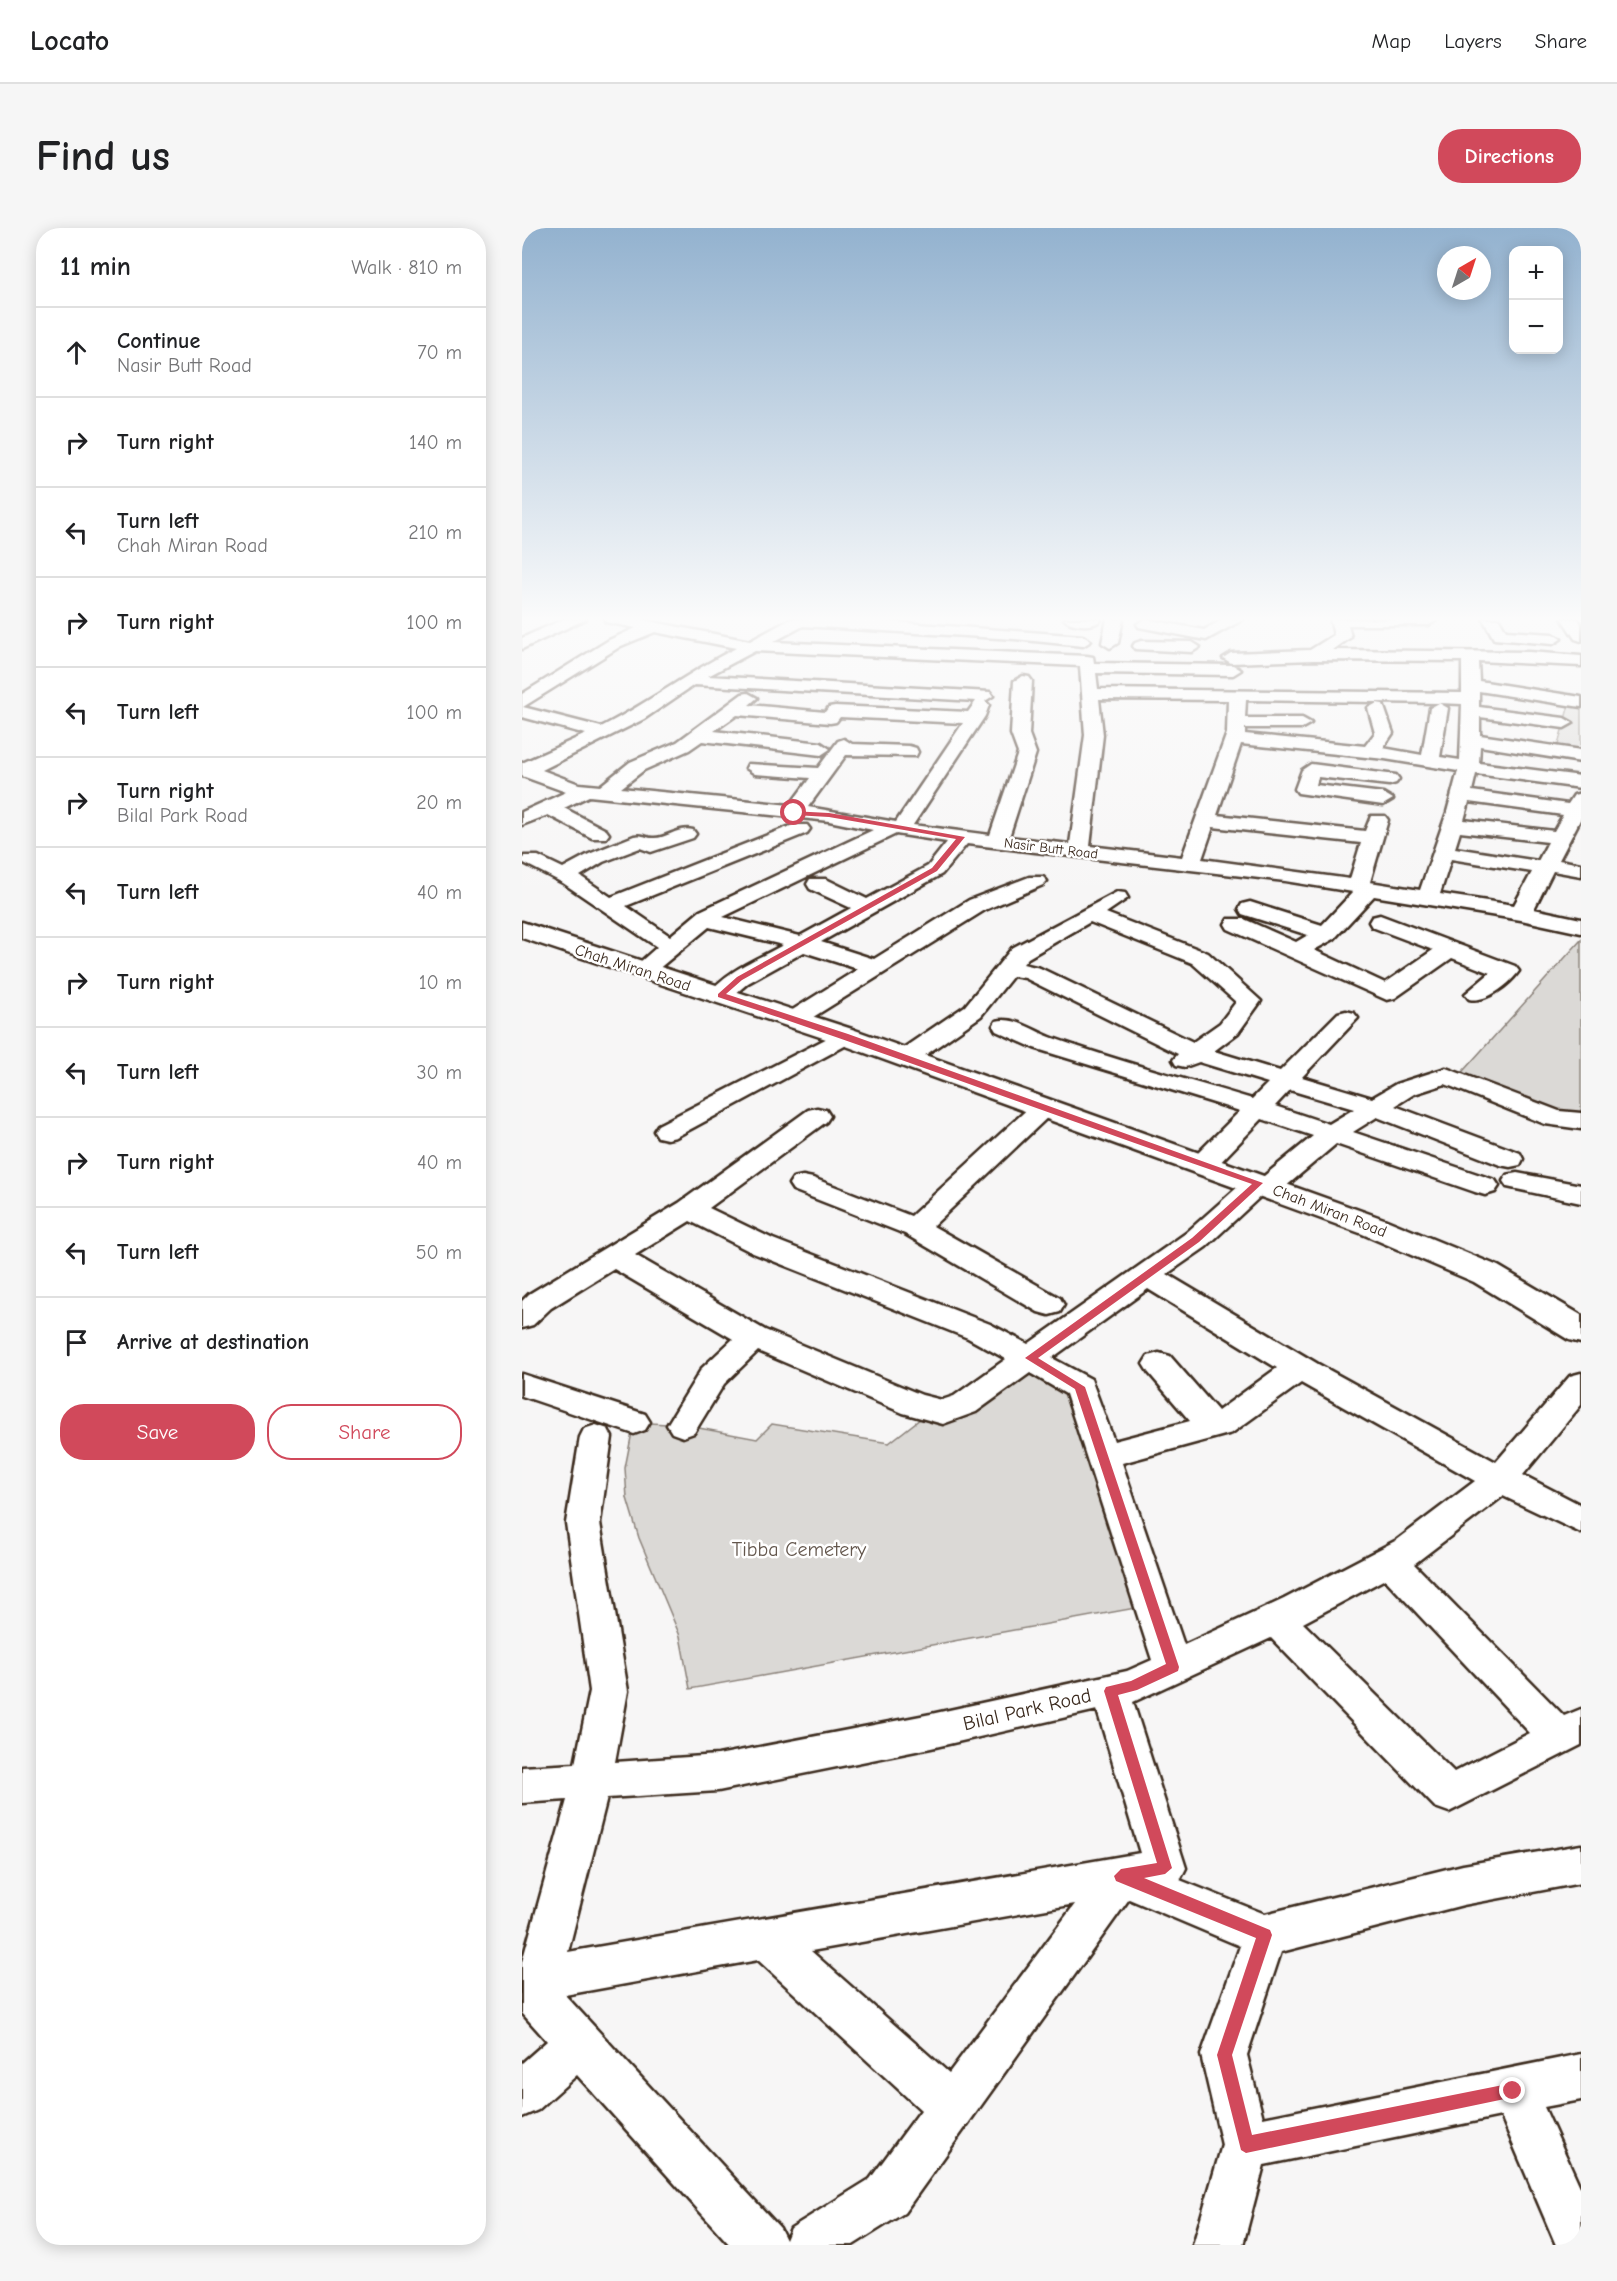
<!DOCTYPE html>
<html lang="en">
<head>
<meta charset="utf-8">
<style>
  :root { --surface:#fff; --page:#f6f6f6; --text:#202124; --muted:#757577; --line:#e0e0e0; --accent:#d1495b }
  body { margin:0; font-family:"Comic Neue",sans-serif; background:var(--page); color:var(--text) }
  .controls { position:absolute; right:18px; top:18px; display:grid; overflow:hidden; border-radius:12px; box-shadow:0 3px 15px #0003 }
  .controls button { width:54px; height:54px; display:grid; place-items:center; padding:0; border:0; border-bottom:2px solid var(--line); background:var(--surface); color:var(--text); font:30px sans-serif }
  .compass { position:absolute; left:915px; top:18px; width:54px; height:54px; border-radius:50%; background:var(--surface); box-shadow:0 3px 15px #0003; rotate:39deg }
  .stop { position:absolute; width:18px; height:18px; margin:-14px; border:4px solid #d1495b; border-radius:50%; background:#fff }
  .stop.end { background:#d1495b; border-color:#fff; box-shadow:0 2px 6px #0008 }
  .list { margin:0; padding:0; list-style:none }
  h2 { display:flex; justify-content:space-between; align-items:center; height:78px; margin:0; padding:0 24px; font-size:26px }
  h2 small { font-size:20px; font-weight:400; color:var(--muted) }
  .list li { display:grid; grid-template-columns:39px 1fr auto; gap:18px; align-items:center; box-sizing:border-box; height:90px; padding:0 24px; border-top:2px solid var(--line) }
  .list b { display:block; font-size:22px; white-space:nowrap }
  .list p { margin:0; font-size:20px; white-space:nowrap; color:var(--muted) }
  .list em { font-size:20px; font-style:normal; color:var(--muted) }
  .actions { display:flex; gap:12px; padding:18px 24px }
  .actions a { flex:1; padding:14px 0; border:2px solid var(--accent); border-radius:24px; text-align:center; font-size:21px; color:var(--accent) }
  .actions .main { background:var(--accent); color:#fff }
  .icon { flex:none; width:33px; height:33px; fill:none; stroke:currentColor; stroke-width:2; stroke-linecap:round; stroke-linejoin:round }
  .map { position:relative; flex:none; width:1059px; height:2017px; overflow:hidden; border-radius:24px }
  header { display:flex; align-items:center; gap:36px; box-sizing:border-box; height:84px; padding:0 30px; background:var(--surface); border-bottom:2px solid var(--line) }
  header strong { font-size:28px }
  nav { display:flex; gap:33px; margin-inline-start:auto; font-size:21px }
  .intro { display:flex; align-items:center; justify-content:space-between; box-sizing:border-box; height:144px; padding:0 36px }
  h1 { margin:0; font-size:42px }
  .button { padding:15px 27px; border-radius:24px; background:var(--accent); color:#fff; font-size:21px; font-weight:700 }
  main { display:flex; gap:36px; padding:0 36px }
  aside { flex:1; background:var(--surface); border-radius:24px; box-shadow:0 3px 15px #0003 }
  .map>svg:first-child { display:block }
  .green { fill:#dbd9d6; stroke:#8b827a; stroke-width:1.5 }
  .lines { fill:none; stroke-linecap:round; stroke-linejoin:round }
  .minor-casing { stroke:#3b2a1e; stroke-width:5 }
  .major-casing { stroke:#3b2a1e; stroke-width:5 }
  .minor { fill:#fff; fill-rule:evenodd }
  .major { fill:#fff; fill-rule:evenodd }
  .route { fill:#d1495b }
  .labels { text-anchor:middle; stroke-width:5; stroke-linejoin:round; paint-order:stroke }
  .far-street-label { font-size:14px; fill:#3b2a1e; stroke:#fff }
  .street-label { font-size:16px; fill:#3b2a1e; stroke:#fff }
  .near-park-label { font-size:20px; fill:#63564c; stroke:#fff }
  .near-street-label { font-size:20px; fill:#3b2a1e; stroke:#fff }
</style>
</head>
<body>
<header>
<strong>Locato</strong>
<nav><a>Map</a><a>Layers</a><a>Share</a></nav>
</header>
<div class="intro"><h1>Find us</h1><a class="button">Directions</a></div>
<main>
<aside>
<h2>11 min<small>Walk · 810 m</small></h2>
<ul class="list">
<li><svg class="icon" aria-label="ahead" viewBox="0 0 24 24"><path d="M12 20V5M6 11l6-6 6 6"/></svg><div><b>Continue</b><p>Nasir Butt Road</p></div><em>70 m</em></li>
<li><svg class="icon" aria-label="right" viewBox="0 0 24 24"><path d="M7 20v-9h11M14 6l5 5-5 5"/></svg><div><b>Turn right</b></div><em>140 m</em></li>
<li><svg class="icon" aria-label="left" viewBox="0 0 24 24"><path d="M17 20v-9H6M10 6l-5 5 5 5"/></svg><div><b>Turn left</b><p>Chah Miran Road</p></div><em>210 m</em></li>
<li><svg class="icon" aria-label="right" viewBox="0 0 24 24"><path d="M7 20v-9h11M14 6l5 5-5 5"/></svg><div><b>Turn right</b></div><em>100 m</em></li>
<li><svg class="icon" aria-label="left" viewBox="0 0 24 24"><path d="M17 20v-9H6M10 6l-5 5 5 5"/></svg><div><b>Turn left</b></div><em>100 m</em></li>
<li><svg class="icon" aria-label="right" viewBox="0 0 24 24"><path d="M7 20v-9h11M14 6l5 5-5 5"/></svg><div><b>Turn right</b><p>Bilal Park Road</p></div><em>20 m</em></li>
<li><svg class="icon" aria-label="left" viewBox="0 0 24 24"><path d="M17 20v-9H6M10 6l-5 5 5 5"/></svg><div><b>Turn left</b></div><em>40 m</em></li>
<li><svg class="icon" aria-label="right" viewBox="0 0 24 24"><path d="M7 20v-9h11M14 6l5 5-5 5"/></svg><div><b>Turn right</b></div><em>10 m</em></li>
<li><svg class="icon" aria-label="left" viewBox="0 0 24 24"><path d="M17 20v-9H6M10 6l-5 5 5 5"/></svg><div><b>Turn left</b></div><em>30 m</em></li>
<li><svg class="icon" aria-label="right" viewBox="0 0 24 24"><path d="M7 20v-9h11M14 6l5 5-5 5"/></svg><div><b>Turn right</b></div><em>40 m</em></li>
<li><svg class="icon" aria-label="left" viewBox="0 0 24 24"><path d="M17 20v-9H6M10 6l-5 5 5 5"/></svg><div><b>Turn left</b></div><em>50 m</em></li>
<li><svg class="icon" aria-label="arrive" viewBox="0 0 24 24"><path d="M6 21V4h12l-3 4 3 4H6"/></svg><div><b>Arrive at destination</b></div></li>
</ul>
<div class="actions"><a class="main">Save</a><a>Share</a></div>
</aside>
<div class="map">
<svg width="1059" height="2017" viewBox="0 0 1059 2017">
  <rect width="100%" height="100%" fill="#f7f6f6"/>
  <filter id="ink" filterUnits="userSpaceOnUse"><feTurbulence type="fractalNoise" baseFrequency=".0167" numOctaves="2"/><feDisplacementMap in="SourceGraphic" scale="12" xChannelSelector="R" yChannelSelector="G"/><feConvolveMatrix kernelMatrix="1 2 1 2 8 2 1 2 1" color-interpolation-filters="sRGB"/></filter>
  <g filter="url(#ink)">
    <g class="green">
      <path d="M1048 473 1059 474V528L1034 524Z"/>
      <path d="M1059 712V893L933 852Z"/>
      <path d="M508 1130 558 1159 630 1377 168 1461 158 1408 117 1310 105 1270 103 1240 112 1194 161 1197 235 1211 250 1196 367 1215 411 1181Z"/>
    </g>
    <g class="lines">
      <g class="minor-casing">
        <g id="minor">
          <path d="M42 391H64L0 421V410Z"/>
          <path d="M82 391H116L228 413 269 391H329L561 408 569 413 561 418 493 411 281 398 251 414 565 428 571 429 572 435 711 437 719 442 711 447 574 445 576 461 940 465V433L792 432 709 435 701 430 709 425 788 422 812 407 808 391 915 392 907 397H826L829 409 811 422 1007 424 1059 428V438L956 433 957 453 1059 469V479L957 463V479L1042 490 1051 495 1042 500 958 489V507L1059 522V534L958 518 957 535 1059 548V560L954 546 950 563 1046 576 1052 567 1059 565V590L1037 632 1059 636V648L1031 643 1012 681 1059 691V705L999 692 852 668 812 711 792 722 863 755 911 722 850 699 847 694 850 689 858 687 993 738 997 743C987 757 964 775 947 771L943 766 968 745 930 730 873 770 865 772 706 701 703 696 706 691H722L774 714 786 707 720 686 717 681 720 676 728 674 800 697 831 664 763 653 445 616 420 646 299 714 352 731 447 672 507 649H521L525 653 521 657 463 682 280 796 272 798 264 796 260 791 264 786 336 741 282 724 226 755 206 772H190L186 767C203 743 236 731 261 717L187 699 129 747H113L109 742 135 719 41 655 0 634 2 628H16L41 640 67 626 112 608C121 606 124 610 131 610 145 611 156 598 171 602L174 606 171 610 129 624 118 620 81 634 58 648 89 669 271 597H285L288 601 285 605 104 678 148 708 178 683 351 602 307 593 67 568 42 580 84 602 87 606 84 610H70L26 587 0 597V584L44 564 0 548V535L64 506 0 489V466L87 412 114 400 84 394ZM133 404 214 420C167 444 126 475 79 499L1 479 99 418ZM233 423 558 438 563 507 548 616 487 609 514 525 507 506 510 453 507 449 501 448 492 453 489 506 496 525 468 607 391 597 463 488 467 477 463 473 471 468 468 464 186 448ZM172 457 454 473 446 484 313 478 307 479 303 484 227 477 235 470 226 465 220 466 155 514 108 534 78 558 57 556 20 542 122 491ZM577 471 706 472 705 505 660 629 568 618 581 507ZM724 472 917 475 908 480 900 527 861 520 871 505 861 476 855 475 846 480 853 505 843 518 723 506V500H780L789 495 780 490H723ZM917 475 940 476 938 532 918 529 926 480ZM215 487 308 495 314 494 318 489 441 495 374 594 286 579 324 527 394 528 396 524 394 520 387 518 330 516 322 511 316 513 296 540 226 536 224 540 233 546 288 550 268 577 99 560 122 542 167 522 180 513 299 527 308 521 299 515 192 503ZM719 516 863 531 936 543 925 584 898 662 848 654 866 592 863 588H849L843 603 695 587ZM947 574 1041 587 1032 603 942 592ZM691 599 839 615 828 651 680 631ZM938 604 1026 614 1016 633 933 620ZM374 606 425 614 406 638 345 671 304 651H288L285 656 288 661 329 680 278 708 201 689ZM929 631 1010 644 992 677 918 666Z"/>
          <path d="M542 391H578L579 392C571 400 550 398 542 391Z"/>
          <path d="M585 391H601L596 415 588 420 580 415Z"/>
          <path d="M623 391 682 402 702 391H722L684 412 617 399 615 396Z"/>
          <path d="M961 391H977L984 403 1031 406 1039 411 1031 416 972 411Z"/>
          <path d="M1040 391H1056L1059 396V413L1053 411Z"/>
          <path d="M619 413 670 414 678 419 670 424 613 421 611 418 613 415Z"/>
          <path d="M789 536 874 547 877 551 874 555 867 557 796 549 794 557 861 565 871 571 861 577 776 565 773 561 780 542Z"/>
          <path d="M595 664 603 665 606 670 584 685 686 725 739 773 716 805 692 823 758 843 816 785 824 783 832 785 836 790 780 849 850 870 874 856 924 840 1037 883 1059 885V901L1023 896 923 856 892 866 873 878 998 925 1001 931 998 937 988 939 978 937 855 889 831 904 973 952 977 958 973 964 963 967 953 964 814 916 756 965 741 966 684 1019 645 1046 796 1136 974 1234 1048 1148 1059 1145V1177L1001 1247 1059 1277V1305L981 1268 892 1336 1042 1488 1059 1481V1517L927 1584 913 1579 749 1410 611 1474 664 1640 658 1652 743 1686 941 1637 1059 1617V1655L941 1677 759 1724 725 1827 741 1890 1059 1826V1872L1022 1879 1059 1961V2017H1034L979 1888 742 1937 721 2017H671L700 1917 679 1827 718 1718 607 1671 382 1985 331 2017H208L55 1847 16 1882 0 1889V1835L25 1813 0 1785V1734L45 1572 0 1575V1539L53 1536 68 1463 44 1295 58 1209 62 1201 74 1197 86 1201 90 1209 78 1295 106 1463 93 1534 196 1527 409 1486 605 1443 630 1432 544 1166 508 1145 454 1184 421 1196 381 1185 236 1123 202 1156 172 1205 161 1209 150 1205 145 1197 180 1140 211 1111 92 1041 29 1080 11 1097 0 1100V1073L7 1066 157 975 286 882 295 880 304 882 308 888 304 894 187 980 251 1011 468 1096 506 1116 664 1005 727 949 742 948 791 908 740 891 691 942 681 944 671 942 667 936 671 930 718 883 512 820 474 803 471 798 474 793C494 788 513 804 531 810 596 833 664 851 730 871L746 855 677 834 663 839 654 837 651 832 656 826 503 750 491 748 459 788 392 835 383 837 374 835 371 830 374 825 443 778 490 720ZM568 694 670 735 714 774 698 795 671 814 518 740 501 736 506 730ZM768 862 832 881 807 896 753 878ZM168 993 231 1025 446 1110 484 1131 432 1168 420 1172 400 1167 243 1102 113 1027ZM626 1061 755 1140 696 1183 648 1128 637 1125 626 1128 621 1136 626 1144 668 1193 592 1213 569 1151 530 1130ZM779 1155 953 1253 875 1312 762 1371 662 1417 600 1235 710 1205ZM863 1351 1008 1505 932 1544 781 1395ZM575 1482 618 1625 46 1724 85 1570 196 1563 409 1520ZM553 1676 427 1845 289 1723ZM236 1732 399 1882 348 1951 269 2000 264 2012 258 2000 43 1767Z"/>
          <path d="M323 801 332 803 335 808 332 813 154 909 145 911 136 909 132 903 136 897Z"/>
          <path d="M520 873 529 876 533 881 529 886 411 998 538 1070 542 1077 538 1084 527 1087 516 1084 383 1006 271 962 267 956 271 950 281 948 291 950 389 988 511 876Z"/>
          <path d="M995 945 1059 957V975L985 959 981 953 985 947Z"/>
          <path d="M0 1146 123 1186 128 1194 123 1202 112 1206 0 1168Z"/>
        </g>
      </g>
      <g class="major-casing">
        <path id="major" d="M0 694 333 802 862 991 976 1038 1059 1087V1115L1047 1112 952 1054 838 1005 313 814 0 710Z"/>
      </g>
      <use href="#minor" class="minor"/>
      <use href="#major" class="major"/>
    </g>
  </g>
  <linearGradient id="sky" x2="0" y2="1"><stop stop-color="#93b2cf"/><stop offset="0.58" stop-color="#fbfbfb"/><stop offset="1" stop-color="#fbfbfb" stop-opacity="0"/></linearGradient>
  <rect width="1059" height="674" fill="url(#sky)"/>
  <path class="route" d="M269 583 307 585 443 609 415 643 220 752 204 766 326 806 741 955 677 1014 516 1130 563 1159 657 1439 656 1443 615 1462 596 1467 650 1640 643 1646 622 1650 748 1702 750 1707 710 1827 730 1907 991 1855 997 1857 999 1863 997 1868 724 1925 719 1922 695 1827 734 1710 594 1653 592 1648 599 1641 635 1635 582 1463 584 1459 609 1453 644 1436 553 1161 503 1130 670 1010 730 956C552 895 375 828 196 769V766L215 749 410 640 434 611 307 589 272 587Z"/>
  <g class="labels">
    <g class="far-street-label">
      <text transform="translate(529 620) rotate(7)" y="5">Nasir Butt Road</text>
    </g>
    <g class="street-label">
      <text transform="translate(111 739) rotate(18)" y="6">Chah Miran Road</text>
      <text transform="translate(808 982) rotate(21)" y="6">Chah Miran Road</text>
    </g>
    <g class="near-park-label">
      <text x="277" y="1328">Tibba Cemetery</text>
    </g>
    <g class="near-street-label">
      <text transform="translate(505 1481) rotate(-13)" y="7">Bilal Park Road</text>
    </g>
  </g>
</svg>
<div class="controls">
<button>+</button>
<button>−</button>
</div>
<svg class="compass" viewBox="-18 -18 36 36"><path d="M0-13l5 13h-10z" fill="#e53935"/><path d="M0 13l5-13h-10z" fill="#757577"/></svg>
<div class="stop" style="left:272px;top:585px"></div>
<div class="stop end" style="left:991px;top:1863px"></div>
</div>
</main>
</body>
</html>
